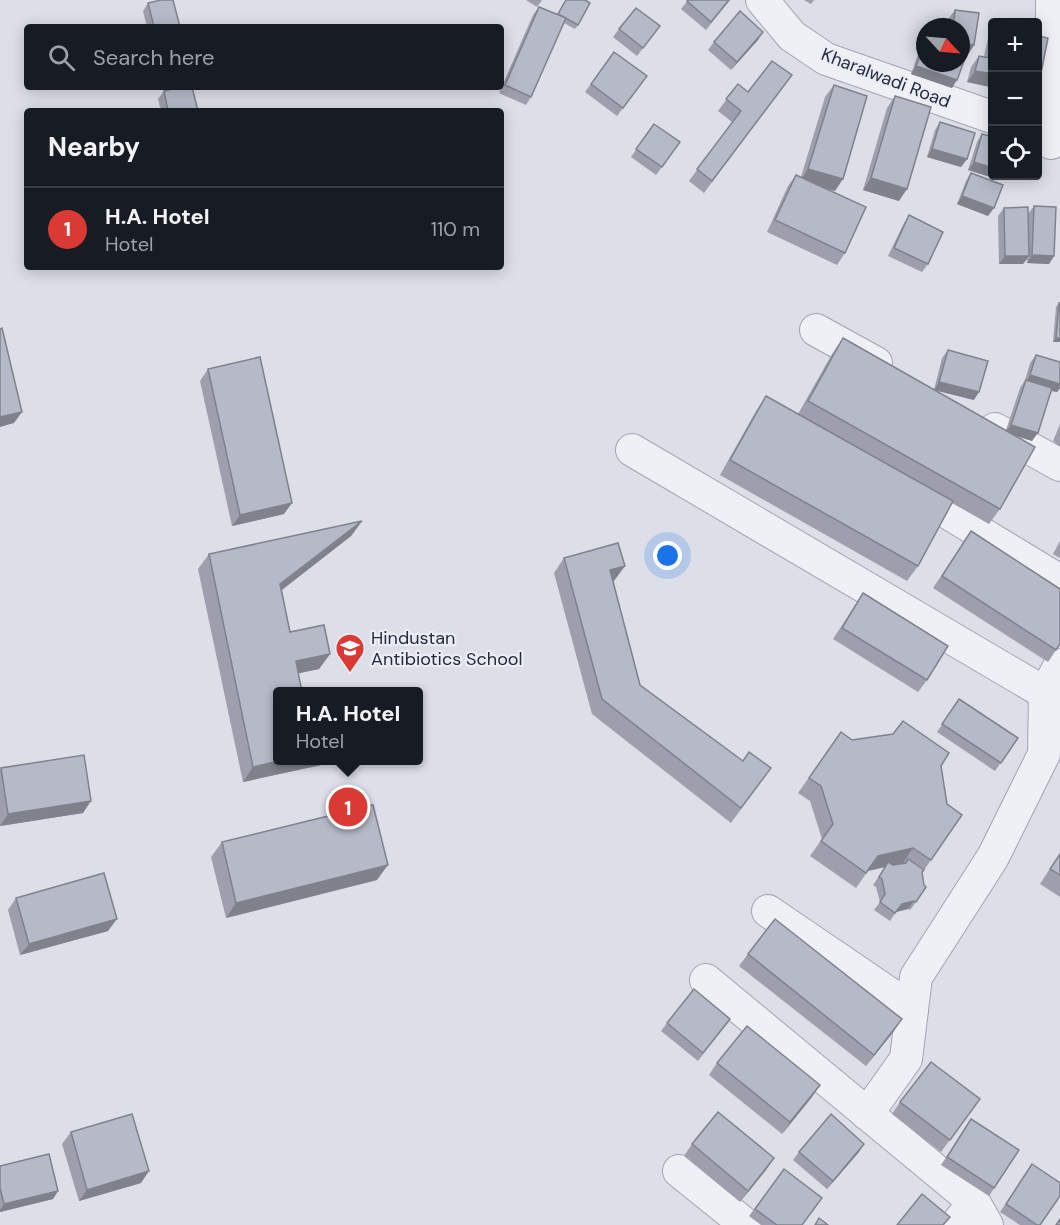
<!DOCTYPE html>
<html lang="en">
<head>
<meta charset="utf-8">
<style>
  :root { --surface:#171b24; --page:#20242c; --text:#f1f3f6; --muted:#9ea1a6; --line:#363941; --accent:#d93a34 }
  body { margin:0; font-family:"DM Sans",sans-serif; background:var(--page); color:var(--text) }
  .controls { position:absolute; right:18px; top:18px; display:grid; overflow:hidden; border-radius:6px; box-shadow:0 3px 15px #0003 }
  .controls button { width:54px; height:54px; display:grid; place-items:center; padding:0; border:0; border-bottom:2px solid var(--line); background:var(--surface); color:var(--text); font:30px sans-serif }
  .compass { position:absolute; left:916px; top:18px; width:54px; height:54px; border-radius:50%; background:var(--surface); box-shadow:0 3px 15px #0003; rotate:116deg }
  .you { position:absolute; left:668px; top:556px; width:21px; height:21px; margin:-15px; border:4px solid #fff; border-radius:50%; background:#1a73e8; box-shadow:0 0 0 9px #1a73e833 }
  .badge { display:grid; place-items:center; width:39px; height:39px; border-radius:50%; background:var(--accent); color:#fff; font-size:20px; font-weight:700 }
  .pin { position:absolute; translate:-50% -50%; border:3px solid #fff; box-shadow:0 2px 6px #0006 }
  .popup { position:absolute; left:273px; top:687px; width:150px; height:78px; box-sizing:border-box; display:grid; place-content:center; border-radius:6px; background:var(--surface); filter:drop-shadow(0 2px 4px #0005); font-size:20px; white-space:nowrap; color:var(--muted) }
  .popup b { font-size:22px; color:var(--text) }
  .popup::after { content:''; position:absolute; left:50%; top:100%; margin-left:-12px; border:12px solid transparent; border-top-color:var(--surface) }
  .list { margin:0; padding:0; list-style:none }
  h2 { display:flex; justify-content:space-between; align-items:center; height:78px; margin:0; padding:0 24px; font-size:26px }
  h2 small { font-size:20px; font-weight:400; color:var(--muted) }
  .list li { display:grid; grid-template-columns:39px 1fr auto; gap:18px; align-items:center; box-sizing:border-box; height:84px; padding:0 24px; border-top:2px solid var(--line) }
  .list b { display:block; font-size:22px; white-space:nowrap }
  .list p { margin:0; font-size:20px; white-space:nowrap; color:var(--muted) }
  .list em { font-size:20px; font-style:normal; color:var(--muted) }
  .icon { flex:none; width:33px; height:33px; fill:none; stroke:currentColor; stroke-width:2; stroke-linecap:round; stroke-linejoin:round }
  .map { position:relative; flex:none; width:1060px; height:1225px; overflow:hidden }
  .search { position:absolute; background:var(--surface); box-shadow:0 3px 15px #0003; left:24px; top:24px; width:480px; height:66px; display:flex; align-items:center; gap:15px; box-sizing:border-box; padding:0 21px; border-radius:6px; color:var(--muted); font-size:22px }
  .panel { position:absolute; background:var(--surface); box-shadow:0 3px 15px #0003; left:24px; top:108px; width:480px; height:162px; border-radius:6px }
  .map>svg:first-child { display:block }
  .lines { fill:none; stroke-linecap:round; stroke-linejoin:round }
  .minor-casing { stroke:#a1a4b2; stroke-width:34 }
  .minor { stroke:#eff0f6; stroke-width:32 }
  .wall { fill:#9d9fac }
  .shaded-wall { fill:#7f828c }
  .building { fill:#b6b9c8; stroke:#7f828c; stroke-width:1.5 }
  .labels { text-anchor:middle; stroke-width:4.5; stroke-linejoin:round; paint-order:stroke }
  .street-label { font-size:18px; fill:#24293f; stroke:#ebedf5 }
  .poi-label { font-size:18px; fill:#24293f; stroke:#ebedf5; text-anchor:start }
</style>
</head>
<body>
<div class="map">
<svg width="1060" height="1225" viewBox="0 0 1060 1225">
  <rect width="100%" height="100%" fill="#dcdee8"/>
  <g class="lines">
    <g class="minor-casing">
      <g id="minor">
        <path d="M762 0 792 36 826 59 992 117"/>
        <path d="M1051 143 1052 0"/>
        <path d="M816 330 876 363"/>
        <path d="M995 429 1060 465"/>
        <path d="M632 450 1045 693"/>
        <path d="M912 491 1060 581"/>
        <path d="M768 911 912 1009"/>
        <path d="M706 980 974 1202 987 1225"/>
        <path d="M867 1114 906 1059 916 977 993 857 1044 754 1045 693 1060 665"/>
        <path d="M679 1171 746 1225"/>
        <path d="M956 1225 974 1202"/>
      </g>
    </g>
    <use href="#minor" class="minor"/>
  </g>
  <g class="wall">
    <path d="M526 0H542L537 7Z"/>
    <path d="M566 0H585L578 25 575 29 564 23 531 97 526 105 499 93 533 15 539 7 557 15Z"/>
    <path d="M688 0H730L706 30 681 9Z"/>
    <path d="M804 0H814L811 4Z"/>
    <path d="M148 3 180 27H147L143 11Z"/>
    <path d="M955 10 974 45 969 53H967L952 88 911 74 922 43 925 39V63H961V27H948L949 18Z"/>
    <path d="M660 26 637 56 613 37 619 29Z"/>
    <path d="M763 32 758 40 731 70 708 50 714 42Z"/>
    <path d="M993 33V83L990 87 967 82 971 67 979 56 984 57 988 38Z"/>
    <path d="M614 52 647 76 617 116 585 92Z"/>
    <path d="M738 84 748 92 783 87 704 193 689 181 732 122 718 111Z"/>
    <path d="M834 85 835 191 824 188 845 253 837 265 767 232 788 186 796 175 801 177 825 97Z"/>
    <path d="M164 91 198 111H161L158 99Z"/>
    <path d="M895 96 899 201 863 190 887 108Z"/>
    <path d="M940 122 967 159 961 167 927 157 935 130Z"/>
    <path d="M654 124 680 142 656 175 631 157Z"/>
    <path d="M982 134 993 176H1003L1000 180 968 170 977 142Z"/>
    <path d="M971 173 988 216 957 204 966 181Z"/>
    <path d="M1034 206 1054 256 1049 264 1027 263V259L1023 264H999L998 216 1004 208 1028 214Z"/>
    <path d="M909 215 928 264 922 272 888 256 904 223Z"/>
    <path d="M1059 303 1060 342H1053L1056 307Z"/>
    <path d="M843 338 1006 430 1020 388 1025 380 1030 363 1036 355 1060 362V388L1057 392 1051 391 1032 441 1015 436 1000 509 989 524 952 503 918 566 907 581 720 475 756 411 766 396 798 414 832 354Z"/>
    <path d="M948 350 974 400 934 390 942 358Z"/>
    <path d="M208 369 284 514 232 526 200 381Z"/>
    <path d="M1060 424V446L1053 441Z"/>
    <path d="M362 521 351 536 282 590 290 632 330 654 319 669 299 673 278 760H344L243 782 198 569 209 554Z"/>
    <path d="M971 531 1060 644 1048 662 933 588Z"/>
    <path d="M1060 541V558L1053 554Z"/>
    <path d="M564 558 614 581 613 582 640 685 760 783 731 823 592 714 554 573Z"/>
    <path d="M863 593 927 680 918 692 833 639Z"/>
    <path d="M959 699 1018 738 995 771 937 732Z"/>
    <path d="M841 732 852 740 941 766 947 804 962 815 922 873 916 902 910 910 908 909 896 912 890 921 874 910 880 902 876 887 873 885 885 867 868 871 856 888 810 856 822 839 810 801 798 793Z"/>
    <path d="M1 768 83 813 0 826V769Z"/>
    <path d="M222 842 377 880 226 918 211 857Z"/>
    <path d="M1060 853V897L1040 884Z"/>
    <path d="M16 898 108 931 20 955 8 910Z"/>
    <path d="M748 954 894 1031 866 1066 739 966Z"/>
    <path d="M730 1019 698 1061 661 1031 667 1023Z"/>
    <path d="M717 1063 812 1097 782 1134 709 1075Z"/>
    <path d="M980 1099 941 1152 892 1114 900 1102Z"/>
    <path d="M971 1119 1019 1150 989 1196 941 1165Z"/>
    <path d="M71 1132 141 1183 79 1201 62 1144Z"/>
    <path d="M692 1144 766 1170 740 1202 684 1156Z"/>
    <path d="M799 1152H859L827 1189 793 1160Z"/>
    <path d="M1032 1164 1040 1225H1020L1000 1212Z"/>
    <path d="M0 1166 58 1191 53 1199 0 1212Z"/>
    <path d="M784 1169 803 1225H761L749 1216Z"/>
  </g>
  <g class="shaded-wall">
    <path d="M763 32 758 40 731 70 737 62Z"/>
    <path d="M961 43 974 45 969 53 961 52Z"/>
    <path d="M916 66 957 80 952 88 911 74Z"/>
    <path d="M975 71 993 74V83L990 87 967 82Z"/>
    <path d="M932 149 967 159 961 167 927 157Z"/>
    <path d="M974 162 993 168V176H1003L1000 180 968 170Z"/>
    <path d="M808 169 843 179 835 191 800 181Z"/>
    <path d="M871 178 907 189 899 201 863 190Z"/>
    <path d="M962 196 994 208 988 216 957 204Z"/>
    <path d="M1032 255 1054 256 1049 264 1027 263Z"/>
    <path d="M1005 256H1029L1023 264H999Z"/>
    <path d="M1056 338H1060V342H1053Z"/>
    <path d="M1030 375 1060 384V388L1057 392 1025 383Z"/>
    <path d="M939 382 979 392 974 400 934 390Z"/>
    <path d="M22 412 14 423 0 427V417Z"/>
    <path d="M1011 425 1038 433 1032 441 1005 432Z"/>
    <path d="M292 503 284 514 232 526 240 515Z"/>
    <path d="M362 521 351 536 270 599 280 584Z"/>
    <path d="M625 566 614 581 599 586 610 570Z"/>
    <path d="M330 654 319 669 286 676 296 661Z"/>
    <path d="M283 760H344L243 782 253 767Z"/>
    <path d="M91 801 83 813 0 826 8 814Z"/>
    <path d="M913 848 903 863 867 871 878 856Z"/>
    <path d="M388 865 377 880 226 918 236 903Z"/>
    <path d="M914 901 908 909 896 912 902 904Z"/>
    <path d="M117 919 108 931 20 955 29 944Z"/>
    <path d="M902 1019 894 1031 866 1066 874 1055Z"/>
    <path d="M820 1085 812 1097 782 1134 790 1122Z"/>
    <path d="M864 1144 859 1152 827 1189 833 1181Z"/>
    <path d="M774 1158 766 1170 740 1202 748 1191Z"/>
    <path d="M149 1171 141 1183 79 1201 87 1190Z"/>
    <path d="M58 1191 53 1199 0 1212V1210L4 1204Z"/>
  </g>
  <g class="building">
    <path d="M161 0H173L180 27H154L148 3Z"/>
    <path d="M566 0H585L590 3 578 25 558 14Z"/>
    <path d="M688 0H729L711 22 687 1Z"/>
    <path d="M539 7 566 18 531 97 505 85Z"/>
    <path d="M636 8 660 26 643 48 619 29Z"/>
    <path d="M955 10 979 13 974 45 961 43V27H953Z"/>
    <path d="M740 11 763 32 737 62 714 42Z"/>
    <path d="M1038 36 1048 38 1038 88Z"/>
    <path d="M925 42V63H961V48L968 50 957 80 916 66Z"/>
    <path d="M993 45V74L975 71 979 56 990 58Z"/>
    <path d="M614 52 647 76 623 108 591 84Z"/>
    <path d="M772 61 792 75 712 181 697 169 741 111 726 99 738 84 748 92Z"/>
    <path d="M834 85 867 96 843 179 808 169Z"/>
    <path d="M182 87H192L198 111H168L164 91Z"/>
    <path d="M895 96 931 107 907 189 871 178Z"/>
    <path d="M940 122 975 133 967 159 932 149Z"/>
    <path d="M654 124 680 142 662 167 636 149Z"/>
    <path d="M982 134 993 137V168L974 162Z"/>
    <path d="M971 173 1003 185 994 208 962 196Z"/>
    <path d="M796 175 866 207 845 253 775 220Z"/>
    <path d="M1034 206 1056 207 1054 256 1032 255Z"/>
    <path d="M1028 207 1029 256H1005L1004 208Z"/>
    <path d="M909 215 943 232 928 264 894 248Z"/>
    <path d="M1059 303H1060V338H1056Z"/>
    <path d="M2 328 22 412 0 417V329Z"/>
    <path d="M843 338 1035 447 1000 509 808 401Z"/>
    <path d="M948 350 988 361 979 392 939 382Z"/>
    <path d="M1036 355 1060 362V384L1030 375Z"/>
    <path d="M260 357 292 503 240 515 208 369Z"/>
    <path d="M1026 380 1052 388 1038 433 1011 425Z"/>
    <path d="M766 396 953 501 918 566 730 460Z"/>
    <path d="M362 521 280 584 290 632 324 625 330 654 296 661 302 692H278V760H283L253 767 209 554Z"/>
    <path d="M971 531 1060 589V644L1056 650 942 576Z"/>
    <path d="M618 543 625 566 610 570 640 685 743 761 749 752 771 768 741 808 602 699 564 558Z"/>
    <path d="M863 593 948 646 927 680 842 628Z"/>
    <path d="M959 699 1018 738 1001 763 942 724Z"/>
    <path d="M903 721 949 753 941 766 947 804 962 815 931 860 913 848 878 856 866 873 821 841 833 824 821 786 809 778 841 732 852 740 893 734Z"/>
    <path d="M84 755 91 801 8 814 1 768Z"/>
    <path d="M373 805 388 865 236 903 222 842Z"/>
    <path d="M1060 854V875L1050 869Z"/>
    <path d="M908 859 924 870 922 872 924 885 926 887 916 902 914 901 902 904 895 913 880 902 885 894 882 879 879 877 888 862 893 865 906 863Z"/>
    <path d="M104 873 117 919 29 944 16 898Z"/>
    <path d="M775 919 902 1019 874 1055 748 954Z"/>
    <path d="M694 989 730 1019 703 1053 667 1023Z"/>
    <path d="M747 1026 820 1085 790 1122 717 1063Z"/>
    <path d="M931 1062 980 1099 950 1140 900 1102Z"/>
    <path d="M718 1112 774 1158 748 1191 692 1144Z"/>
    <path d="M132 1114 149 1171 87 1190 71 1132Z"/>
    <path d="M831 1114 864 1144 833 1181 799 1152Z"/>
    <path d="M971 1119 1019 1150 994 1188 947 1157Z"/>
    <path d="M49 1154 58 1191 4 1204 0 1188V1166Z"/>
    <path d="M1032 1164 1060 1183V1196L1040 1225H1037L1006 1204Z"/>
    <path d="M784 1169 822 1198 802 1225H777L755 1209Z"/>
    <path d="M922 1194 950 1217 943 1225H897Z"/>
    <path d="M819 1218 828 1225H815Z"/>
    <path d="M1060 1219V1225H1056Z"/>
  </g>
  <defs>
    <g id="school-pin" transform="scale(1.5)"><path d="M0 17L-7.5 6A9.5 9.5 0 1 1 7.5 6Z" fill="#d93a34" stroke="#ebedf5"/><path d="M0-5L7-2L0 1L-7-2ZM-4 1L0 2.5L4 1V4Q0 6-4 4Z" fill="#fff"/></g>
  </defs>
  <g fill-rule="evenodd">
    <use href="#school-pin" x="350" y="648"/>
  </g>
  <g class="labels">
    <g class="street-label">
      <text transform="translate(886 78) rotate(21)" y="6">Kharalwadi Road</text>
    </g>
    <g class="poi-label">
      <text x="371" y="644">Hindustan<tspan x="371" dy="21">Antibiotics School</tspan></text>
    </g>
  </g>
</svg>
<div class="controls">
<button>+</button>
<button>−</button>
<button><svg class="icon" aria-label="locate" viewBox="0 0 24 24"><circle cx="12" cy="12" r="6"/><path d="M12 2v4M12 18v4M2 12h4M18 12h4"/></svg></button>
</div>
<svg class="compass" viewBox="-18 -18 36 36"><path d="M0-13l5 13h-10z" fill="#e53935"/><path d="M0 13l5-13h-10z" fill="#9ea1a6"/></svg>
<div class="you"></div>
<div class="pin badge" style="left:348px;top:807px">1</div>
<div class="popup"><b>H.A. Hotel</b>Hotel</div>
<div class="search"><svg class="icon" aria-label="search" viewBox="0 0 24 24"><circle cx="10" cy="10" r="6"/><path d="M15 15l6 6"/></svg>Search here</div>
<section class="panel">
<h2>Nearby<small></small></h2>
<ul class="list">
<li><span class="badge">1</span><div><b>H.A. Hotel</b><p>Hotel</p></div><em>110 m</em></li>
</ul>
</section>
</div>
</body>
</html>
